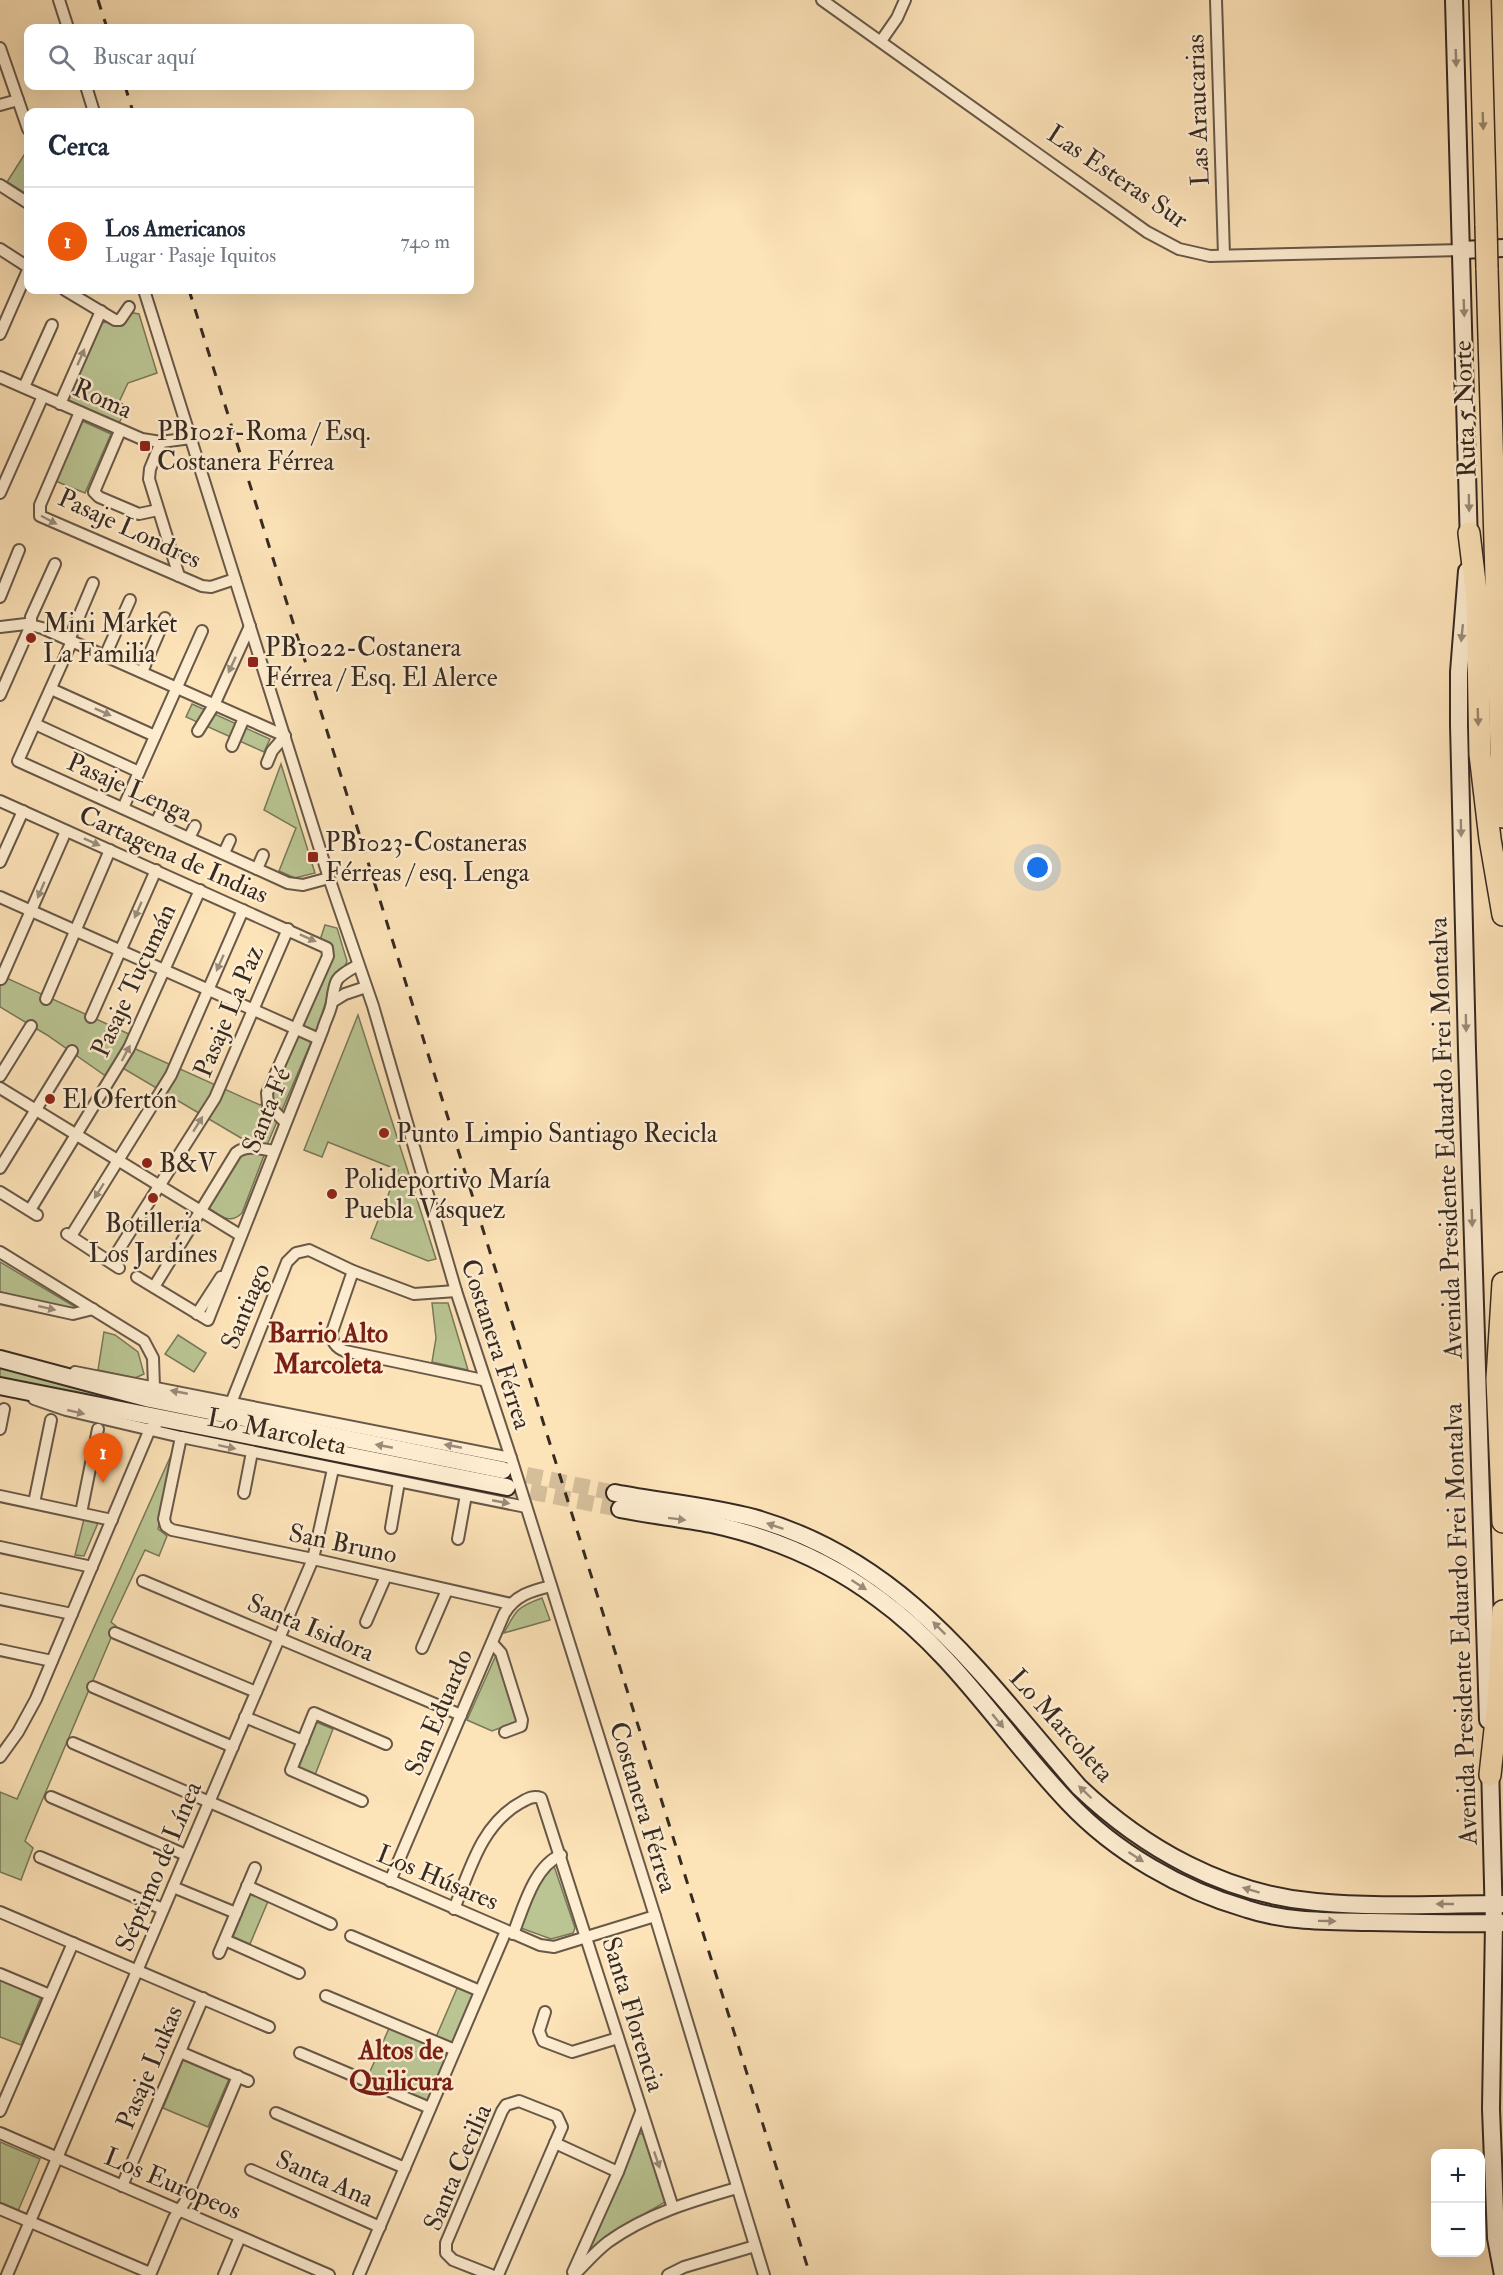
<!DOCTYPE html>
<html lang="es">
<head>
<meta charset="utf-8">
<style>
  :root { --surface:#fff; --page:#f2f2f3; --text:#1f2937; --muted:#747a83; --line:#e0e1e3; --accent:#ea580c }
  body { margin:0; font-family:"IM FELL Double Pica",serif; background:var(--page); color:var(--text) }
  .controls { position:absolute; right:18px; bottom:18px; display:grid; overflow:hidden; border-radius:12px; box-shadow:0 6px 24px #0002 }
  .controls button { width:54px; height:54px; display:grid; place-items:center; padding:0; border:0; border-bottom:2px solid var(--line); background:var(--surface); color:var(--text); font:30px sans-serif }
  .you { position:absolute; left:1038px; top:868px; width:21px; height:21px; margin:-15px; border:4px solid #fff; border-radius:50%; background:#1a73e8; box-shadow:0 0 0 9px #1a73e833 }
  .badge { display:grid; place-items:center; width:39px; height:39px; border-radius:50%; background:var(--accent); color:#fff; font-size:20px; font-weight:700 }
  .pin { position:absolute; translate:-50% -50px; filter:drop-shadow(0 2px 3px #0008) }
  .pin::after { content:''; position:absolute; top:32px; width:21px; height:18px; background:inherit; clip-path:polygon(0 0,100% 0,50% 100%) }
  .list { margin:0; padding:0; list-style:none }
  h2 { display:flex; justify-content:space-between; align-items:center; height:78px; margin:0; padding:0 24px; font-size:26px }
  h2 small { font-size:20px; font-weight:400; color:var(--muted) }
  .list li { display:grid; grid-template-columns:39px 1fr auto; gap:18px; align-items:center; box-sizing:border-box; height:108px; padding:0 24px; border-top:2px solid var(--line) }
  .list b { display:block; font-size:22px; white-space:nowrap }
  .list p { margin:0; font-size:20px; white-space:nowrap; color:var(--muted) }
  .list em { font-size:20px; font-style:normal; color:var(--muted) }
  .icon { flex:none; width:33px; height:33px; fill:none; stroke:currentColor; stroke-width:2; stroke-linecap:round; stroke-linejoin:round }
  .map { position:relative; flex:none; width:1503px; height:2275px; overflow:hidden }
  .search { position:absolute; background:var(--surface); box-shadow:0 6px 24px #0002; left:24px; top:24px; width:450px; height:66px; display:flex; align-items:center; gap:15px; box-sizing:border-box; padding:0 21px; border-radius:12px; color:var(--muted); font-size:22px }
  .panel { position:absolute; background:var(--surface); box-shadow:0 6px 24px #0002; left:24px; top:108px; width:450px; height:186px; border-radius:12px }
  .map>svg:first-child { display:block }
  .green { fill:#bac593; stroke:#78785a; stroke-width:1.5 }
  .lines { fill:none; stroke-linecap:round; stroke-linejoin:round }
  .secondary-tunnel { stroke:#d5be9a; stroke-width:16; stroke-dasharray:16 8; stroke-linecap:butt }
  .street-casing { stroke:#685848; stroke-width:14 }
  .secondary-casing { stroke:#372a22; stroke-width:20 }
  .highway-casing { stroke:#372a22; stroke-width:24 }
  .street { stroke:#feedd1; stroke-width:10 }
  .secondary { stroke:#feedd1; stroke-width:16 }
  .highway { stroke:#fde3b8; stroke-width:21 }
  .rail { stroke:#372a22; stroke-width:3; stroke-dasharray:10 10; stroke-linecap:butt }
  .highway-bridge-casing { stroke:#372a22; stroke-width:24; stroke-linecap:butt }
  .highway-bridge { stroke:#fde3b8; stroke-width:21 }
  .oneway { fill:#9a8c7a }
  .oneway2 { fill:#9a866d }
  .poi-dot { fill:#8f2418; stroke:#feedd1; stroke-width:2 }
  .labels { text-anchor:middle; stroke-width:5; stroke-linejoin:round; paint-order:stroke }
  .street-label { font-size:26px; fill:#372a22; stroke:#feedd1 }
  .poi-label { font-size:26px; fill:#372a22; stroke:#feedd1; text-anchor:start }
  .neighbourhood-label { font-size:27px; font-weight:bold; fill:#7a1f14; stroke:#feedd1 }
</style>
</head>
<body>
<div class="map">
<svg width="1503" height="2275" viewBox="0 0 1503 2275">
  <rect width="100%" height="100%" fill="#fde3b8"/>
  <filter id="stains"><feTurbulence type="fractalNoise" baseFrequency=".00333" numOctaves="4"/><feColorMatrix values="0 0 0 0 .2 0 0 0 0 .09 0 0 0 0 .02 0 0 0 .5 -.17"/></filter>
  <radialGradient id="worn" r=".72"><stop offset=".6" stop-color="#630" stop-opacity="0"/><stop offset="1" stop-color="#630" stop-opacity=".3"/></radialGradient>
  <g class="green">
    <path d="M26 152 28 154V195L7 182Z"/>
    <path d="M128 312 139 314 157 373 128 383 119 402 127 407 119 423 66 399 101 323 106 322 116 325Z"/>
    <path d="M80 420 111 434 85 493 53 480Z"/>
    <path d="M192 704 270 739 264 752 186 717Z"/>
    <path d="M281 764 315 873 295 878 279 871 296 828 264 810Z"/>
    <path d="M325 925 337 928 347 961 345 966 334 976 318 1026 267 1145H256L241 1138 116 1064 107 1077 47 1035 0 1007V975L131 1035 129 1046 260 1105 271 1098 332 949 320 940Z"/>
    <path d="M358 1015 436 1259 428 1261 371 1238 398 1170 328 1142 322 1157 304 1150Z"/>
    <path d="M241 1150 254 1153H265L242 1213C230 1225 221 1216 209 1208Z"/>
    <path d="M0 1262 77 1308 63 1307 0 1292Z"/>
    <path d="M432 1303H448L468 1370 432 1362 436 1338Z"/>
    <path d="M104 1332 115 1335 138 1352 144 1374 135 1378 98 1370Z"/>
    <path d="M178 1335 206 1353 194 1372 165 1354Z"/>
    <path d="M0 1366 139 1396V1410L0 1382Z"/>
    <path d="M172 1453 174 1455 158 1529 167 1536 159 1556 145 1550 111 1622 116 1626 25 1841 33 1848 21 1880 0 1872V1792L17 1799Z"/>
    <path d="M84 1519 98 1523 84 1556 75 1555Z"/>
    <path d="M542 1598 550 1620 504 1633C516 1610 517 1607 542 1598Z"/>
    <path d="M496 1655 518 1721 492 1731 467 1720Z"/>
    <path d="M316 1722 333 1729 315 1775 298 1769Z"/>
    <path d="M554 1866 575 1928 573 1933 551 1939 521 1928C528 1911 538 1875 554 1866Z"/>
    <path d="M251 1892 269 1899 250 1944 233 1937Z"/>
    <path d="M0 1979 42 1995 21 2045 0 2037Z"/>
    <path d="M458 1986 474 1993 427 2101 368 2076 390 2026 433 2044Z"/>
    <path d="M183 2060 229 2079 208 2127 163 2108Z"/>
    <path d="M635 2131 644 2135 665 2202 617 2230 578 2268Z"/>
    <path d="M0 2142 40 2159 18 2211 0 2203Z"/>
  </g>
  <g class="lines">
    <g class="secondary-tunnel">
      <path d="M503 1470 615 1493"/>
      <path d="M507 1487 620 1509"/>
    </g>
    <g class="street-casing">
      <g id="street">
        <path d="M59 0 68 28"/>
        <path d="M822 0 1147 232 1179 249 1210 256 1462 250"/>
        <path d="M1216 0 1224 255"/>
        <path d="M881 41 897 18 905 0"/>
        <path d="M0 48 28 129"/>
        <path d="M86 86 94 112"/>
        <path d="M0 105 18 100"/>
        <path d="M0 185 28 203"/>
        <path d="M0 249 28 267"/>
        <path d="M65 290 115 320H120L129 307"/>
        <path d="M144 290 329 878 373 1006 456 1291 511 1458 655 1916 764 2275"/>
        <path d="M0 334 28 270"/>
        <path d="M0 377 142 439 161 442 191 438"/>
        <path d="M24 387 52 325"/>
        <path d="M60 404 101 311"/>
        <path d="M80 412 40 505V516L202 586 211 587 235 579"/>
        <path d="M120 431 94 492 99 497 139 514 158 510"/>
        <path d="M161 442 150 469 149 479 179 576"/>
        <path d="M0 493 43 396"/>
        <path d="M0 597 19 550"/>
        <path d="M0 627 26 624 42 628 285 736"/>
        <path d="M69 640 93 583"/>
        <path d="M72 641 18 761 288 883 303 885 329 878"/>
        <path d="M105 656 130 600"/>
        <path d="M142 672 165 618"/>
        <path d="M51 689 155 736"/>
        <path d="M0 695 31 625V617L55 564"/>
        <path d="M35 724 139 772"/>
        <path d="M198 731 214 705 250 626"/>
        <path d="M232 746 244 718"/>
        <path d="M267 763 272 751 285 736"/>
        <path d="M0 801 327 948 328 956 267 1093 268 1105 285 1122"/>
        <path d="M123 808 202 631"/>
        <path d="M156 823 162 810"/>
        <path d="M189 838 195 826"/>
        <path d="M224 853 230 840"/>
        <path d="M0 862 23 811"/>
        <path d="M257 869 263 855"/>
        <path d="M0 897 319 1039"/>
        <path d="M1 979 66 831"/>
        <path d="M46 999 110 850"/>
        <path d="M332 1002 345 994 366 987"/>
        <path d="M91 1017 156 870"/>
        <path d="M0 1076 31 1026"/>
        <path d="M0 1088 240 1235"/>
        <path d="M0 1168 72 1051"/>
        <path d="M0 1192 37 1215"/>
        <path d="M30 1210 129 1048 200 890"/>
        <path d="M67 1234 119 1268"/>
        <path d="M71 1236 171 1075 243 910"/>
        <path d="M0 1252 144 1341 153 1358 154 1387"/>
        <path d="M111 1262 215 1098 288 929"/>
        <path d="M353 1271 332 1332C331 1341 336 1348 345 1351L483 1380"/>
        <path d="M137 1277 208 1320 323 1029C325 1021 331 1011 332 1002 335 977 336 978 358 965"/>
        <path d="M154 1287 236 1153C247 1144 261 1149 274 1151"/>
        <path d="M0 1298 73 1314 93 1309"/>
        <path d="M197 1314 221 1277"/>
        <path d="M75 1372 511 1458"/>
        <path d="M34 1399 66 1410 181 1437 526 1507"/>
        <path d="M231 1403 287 1262 296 1253 309 1250 353 1271 414 1294 456 1291"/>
        <path d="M0 1429 4 1409"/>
        <path d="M181 1437 164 1519 166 1526 172 1530 313 1559 511 1604"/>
        <path d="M244 1493 252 1452"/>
        <path d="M0 1496 112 1520"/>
        <path d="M34 1503 51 1420"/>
        <path d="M81 1513 98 1429"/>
        <path d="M391 1528 399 1482"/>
        <path d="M458 1539 466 1495"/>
        <path d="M0 1547 92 1567"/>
        <path d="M143 1581 461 1715"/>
        <path d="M0 1599 72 1614"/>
        <path d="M366 1622 386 1576"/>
        <path d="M115 1633 256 1692"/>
        <path d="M492 1643 501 1653 522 1720 521 1726 505 1732"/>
        <path d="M422 1648 447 1590"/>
        <path d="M0 1650 52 1661"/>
        <path d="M93 1687 233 1747"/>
        <path d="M245 1717 303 1741"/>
        <path d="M73 1743 540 1945 554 1947 655 1916"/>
        <path d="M0 1757 18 1732 36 1699 150 1429 156 1425"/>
        <path d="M51 1797 186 1855"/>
        <path d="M362 1801 291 1770 314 1713 386 1744"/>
        <path d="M40 1857 163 1909"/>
        <path d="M390 1881 504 1614C515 1595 531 1591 551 1586"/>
        <path d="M247 1886 331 1924"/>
        <path d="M173 1887 236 1913"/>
        <path d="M454 1909C470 1870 481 1825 520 1803 527 1799 533 1795 541 1798L673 2208"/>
        <path d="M0 1912 269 2027"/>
        <path d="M513 1934C523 1909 534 1866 561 1855"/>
        <path d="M351 1936 480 1991"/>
        <path d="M225 1940 299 1973"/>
        <path d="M219 1953 255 1868"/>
        <path d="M0 1974 50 1995"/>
        <path d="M326 1996 455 2050"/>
        <path d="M545 2012 539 2031 543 2041 572 2052 618 2038"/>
        <path d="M180 2052 248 2081"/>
        <path d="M300 2053 430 2108"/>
        <path d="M0 2111 73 1943"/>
        <path d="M276 2113 405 2168"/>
        <path d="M0 2133 329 2275"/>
        <path d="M555 2143 618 2172"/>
        <path d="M251 2170 380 2227"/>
        <path d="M122 2186 203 1998"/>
        <path d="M0 2209 150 2273"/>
        <path d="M573 2272 618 2172 641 2112"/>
        <path d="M7 2275 313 1559 333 1469"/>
        <path d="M150 2275 174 2218 185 2202 238 2076"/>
        <path d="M224 2275 240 2237"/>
        <path d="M359 2275 506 1931"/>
        <path d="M491 2275 453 2260 446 2253V2243L502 2111 506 2105 519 2101 557 2116 562 2127 498 2275"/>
        <path d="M574 2275C585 2264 595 2252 608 2242 647 2214 692 2201 737 2188"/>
        <path d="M668 2275 684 2267 755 2246"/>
      </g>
    </g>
    <g class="secondary-casing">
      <g id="secondary">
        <path d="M1454 0 1469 545"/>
        <path d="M1462 250 1503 248"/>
        <path d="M1467 571 1459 672V725L1467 1050 1488 1720"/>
        <path d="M0 1359 150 1399 503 1470"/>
        <path d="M0 1386 507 1487"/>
        <path d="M615 1493C661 1502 709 1506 754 1518 905 1561 981 1675 1079 1787 1144 1849 1225 1894 1316 1902 1378 1908 1441 1904 1503 1904"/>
        <path d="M620 1509C650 1515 681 1518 711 1524 771 1537 830 1562 879 1599 955 1654 1004 1735 1068 1802 1115 1852 1181 1890 1247 1909 1286 1922 1328 1921 1369 1922 1414 1923 1458 1924 1503 1923"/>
        <path d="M1490 1764 1494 1923 1491 2109 1496 2238 1503 2275"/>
      </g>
    </g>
    <g class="highway-casing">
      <g id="highway">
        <path d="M1480 0 1486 225"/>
        <path d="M1487 268 1503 817"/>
        <path d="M1469 533 1477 599 1480 754 1490 839 1503 915"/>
        <path d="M1503 1283 1497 1379 1503 1522"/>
        <path d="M1490 1775 1498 1702 1503 1611"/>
      </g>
    </g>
    <use href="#street" class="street"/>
    <use href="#secondary" class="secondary"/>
    <use href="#highway" class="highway"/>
    <g class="rail">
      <path d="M98 0 107 28"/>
      <path d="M125 86 133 112"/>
      <path d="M189 290 810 2275"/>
    </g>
    <g class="highway-bridge-casing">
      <path id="highway-bridge" d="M1486 225 1487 268"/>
    </g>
    <use href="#highway-bridge" class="highway-bridge"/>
  </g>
  <defs><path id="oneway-solid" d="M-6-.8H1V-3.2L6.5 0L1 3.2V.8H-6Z" transform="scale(1.5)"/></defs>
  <g class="oneway">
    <use href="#oneway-solid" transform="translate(1456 58) rotate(88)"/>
    <use href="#oneway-solid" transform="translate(1464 308) rotate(88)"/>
    <use href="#oneway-solid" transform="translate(81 357) rotate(-66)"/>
    <use href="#oneway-solid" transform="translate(1469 503) rotate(89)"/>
    <use href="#oneway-solid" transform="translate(49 520) rotate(28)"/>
    <use href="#oneway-solid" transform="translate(1462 633) rotate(96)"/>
    <use href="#oneway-solid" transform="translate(232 665) rotate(115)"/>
    <use href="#oneway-solid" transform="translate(103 712) rotate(24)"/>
    <use href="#oneway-solid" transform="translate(1461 828) rotate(89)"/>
    <use href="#oneway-solid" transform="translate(92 842) rotate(24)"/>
    <use href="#oneway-solid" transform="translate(41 890) rotate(113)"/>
    <use href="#oneway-solid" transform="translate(138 910) rotate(114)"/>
    <use href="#oneway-solid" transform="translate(308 938) rotate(24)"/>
    <use href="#oneway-solid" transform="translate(220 963) rotate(114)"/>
    <use href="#oneway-solid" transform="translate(1466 1023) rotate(89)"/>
    <use href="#oneway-solid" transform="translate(126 1053) rotate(-62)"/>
    <use href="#oneway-solid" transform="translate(198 1124) rotate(-58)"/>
    <use href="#oneway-solid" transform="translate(99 1191) rotate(122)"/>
    <use href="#oneway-solid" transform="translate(1472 1218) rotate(88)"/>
    <use href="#oneway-solid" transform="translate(47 1308) rotate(13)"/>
    <use href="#oneway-solid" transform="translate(179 1392) rotate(-169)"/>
    <use href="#oneway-solid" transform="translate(76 1412) rotate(13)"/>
    <use href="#oneway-solid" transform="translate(384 1446) rotate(-169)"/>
    <use href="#oneway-solid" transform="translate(453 1446) rotate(-169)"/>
    <use href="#oneway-solid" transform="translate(227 1447) rotate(12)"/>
    <use href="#oneway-solid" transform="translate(501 1502) rotate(11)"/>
    <use href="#oneway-solid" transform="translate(677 1519) rotate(7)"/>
    <use href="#oneway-solid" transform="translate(775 1526) rotate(-161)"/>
    <use href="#oneway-solid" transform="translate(859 1585) rotate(33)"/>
    <use href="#oneway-solid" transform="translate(939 1628) rotate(-135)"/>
    <use href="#oneway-solid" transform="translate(998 1721) rotate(50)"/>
    <use href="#oneway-solid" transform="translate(1085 1792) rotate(-136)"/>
    <use href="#oneway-solid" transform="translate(1136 1857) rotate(33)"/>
    <use href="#oneway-solid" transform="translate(1251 1890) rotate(-163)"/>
    <use href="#oneway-solid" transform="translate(1445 1904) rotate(180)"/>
    <use href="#oneway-solid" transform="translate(1327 1921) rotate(1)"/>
    <use href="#oneway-solid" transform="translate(657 2160) rotate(71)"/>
  </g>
  <g class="oneway2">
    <use href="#oneway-solid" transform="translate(1483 121) rotate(88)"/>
    <use href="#oneway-solid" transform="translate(1478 717) rotate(88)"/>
  </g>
  <g class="poi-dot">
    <rect x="139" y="440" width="12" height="12" rx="3"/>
    <circle cx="31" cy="638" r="6"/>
    <rect x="247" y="656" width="12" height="12" rx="3"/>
    <rect x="307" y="851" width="12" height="12" rx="3"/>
    <circle cx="50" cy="1099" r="6"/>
    <circle cx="384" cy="1133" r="6"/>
    <circle cx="147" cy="1163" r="6"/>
    <circle cx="332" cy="1194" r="6"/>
    <circle cx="153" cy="1198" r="6"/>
  </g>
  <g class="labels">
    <g class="street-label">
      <text transform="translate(1197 110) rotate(-92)" y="9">Las Araucarias</text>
      <text transform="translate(1118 176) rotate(34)" y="9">Las Esteras Sur</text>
      <text transform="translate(103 398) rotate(24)" y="9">Roma</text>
      <text transform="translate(1464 409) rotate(-92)" y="9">Ruta 5 Norte</text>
      <text transform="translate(130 528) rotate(25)" y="9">Pasaje Londres</text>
      <text transform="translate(130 787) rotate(24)" y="9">Pasaje Lenga</text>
      <text transform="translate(174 854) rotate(24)" y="9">Cartagena de Indias</text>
      <text transform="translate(133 980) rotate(-65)" y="9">Pasaje Tucumán</text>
      <text transform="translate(228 1011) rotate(-67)" y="9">Pasaje La Paz</text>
      <text transform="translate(266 1110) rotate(-68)" y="9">Santa Fé</text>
      <text transform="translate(1445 1138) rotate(-92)" y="9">Avenida Presidente Eduardo Frei Montalva</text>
      <text transform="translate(245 1306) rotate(-68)" y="9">Santiago</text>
      <text transform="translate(497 1344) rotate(72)" y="9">Costanera Férrea</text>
      <text transform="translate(277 1431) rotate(12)" y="9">Lo Marcoleta</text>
      <text transform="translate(343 1543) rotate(12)" y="9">San Bruno</text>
      <text transform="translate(1460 1624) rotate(-92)" y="9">Avenida Presidente Eduardo Frei Montalva</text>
      <text transform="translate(311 1627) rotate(23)" y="9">Santa Isidora</text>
      <text transform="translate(438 1712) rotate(-67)" y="9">San Eduardo</text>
      <text transform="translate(1062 1725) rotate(48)" y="9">Lo Marcoleta</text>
      <text transform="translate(644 1807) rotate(73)" y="9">Costanera Férrea</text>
      <text transform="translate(158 1866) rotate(-67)" y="9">Séptimo de Línea</text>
      <text transform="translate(438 1877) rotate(23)" y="9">Los Húsares</text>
      <text transform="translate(634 2014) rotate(73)" y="9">Santa Florencia</text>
      <text transform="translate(149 2067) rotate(-67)" y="9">Pasaje Lukas</text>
      <text transform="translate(457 2167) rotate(-67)" y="9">Santa Cecilia</text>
      <text transform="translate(325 2178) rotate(24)" y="9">Santa Ana</text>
      <text transform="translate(173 2183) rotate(23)" y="9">Los Europeos</text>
    </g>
    <g class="poi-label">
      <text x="157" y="440">PB1021-Roma / Esq.<tspan x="157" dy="30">Costanera Férrea</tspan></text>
      <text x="43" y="632">Mini Market<tspan x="43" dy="30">La Familia</tspan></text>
      <text x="265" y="656">PB1022-Costanera<tspan x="265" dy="30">Férrea / Esq. El Alerce</tspan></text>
      <text x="325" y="851">PB1023-Costaneras<tspan x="325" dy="30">Férreas / esq. Lenga</tspan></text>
      <text x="62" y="1108">El Ofertón</text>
      <text x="396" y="1142">Punto Limpio Santiago Recicla</text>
      <text x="159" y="1172">B&amp;V</text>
      <text x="344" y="1188">Polideportivo María<tspan x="344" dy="30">Puebla Vásquez</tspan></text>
      <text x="153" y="1232" text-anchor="middle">Botilleria<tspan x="153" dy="30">Los Jardines</tspan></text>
    </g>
    <g class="neighbourhood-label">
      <text x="328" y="1342">Barrio Alto<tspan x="328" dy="31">Marcoleta</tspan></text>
      <text x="401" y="2059">Altos de<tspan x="401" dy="31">Quilicura</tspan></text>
    </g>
  </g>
  <rect width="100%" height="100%" filter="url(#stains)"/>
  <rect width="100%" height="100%" fill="url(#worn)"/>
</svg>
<div class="controls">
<button>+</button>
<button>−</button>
</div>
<div class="you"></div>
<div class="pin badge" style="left:103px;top:1483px">1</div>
<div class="search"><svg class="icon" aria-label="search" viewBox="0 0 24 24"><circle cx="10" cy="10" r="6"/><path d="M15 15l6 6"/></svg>Buscar aquí</div>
<section class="panel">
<h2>Cerca<small></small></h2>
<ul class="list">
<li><span class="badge">1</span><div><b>Los Americanos</b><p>Lugar · Pasaje Iquitos</p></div><em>740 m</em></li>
</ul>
</section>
</div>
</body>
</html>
